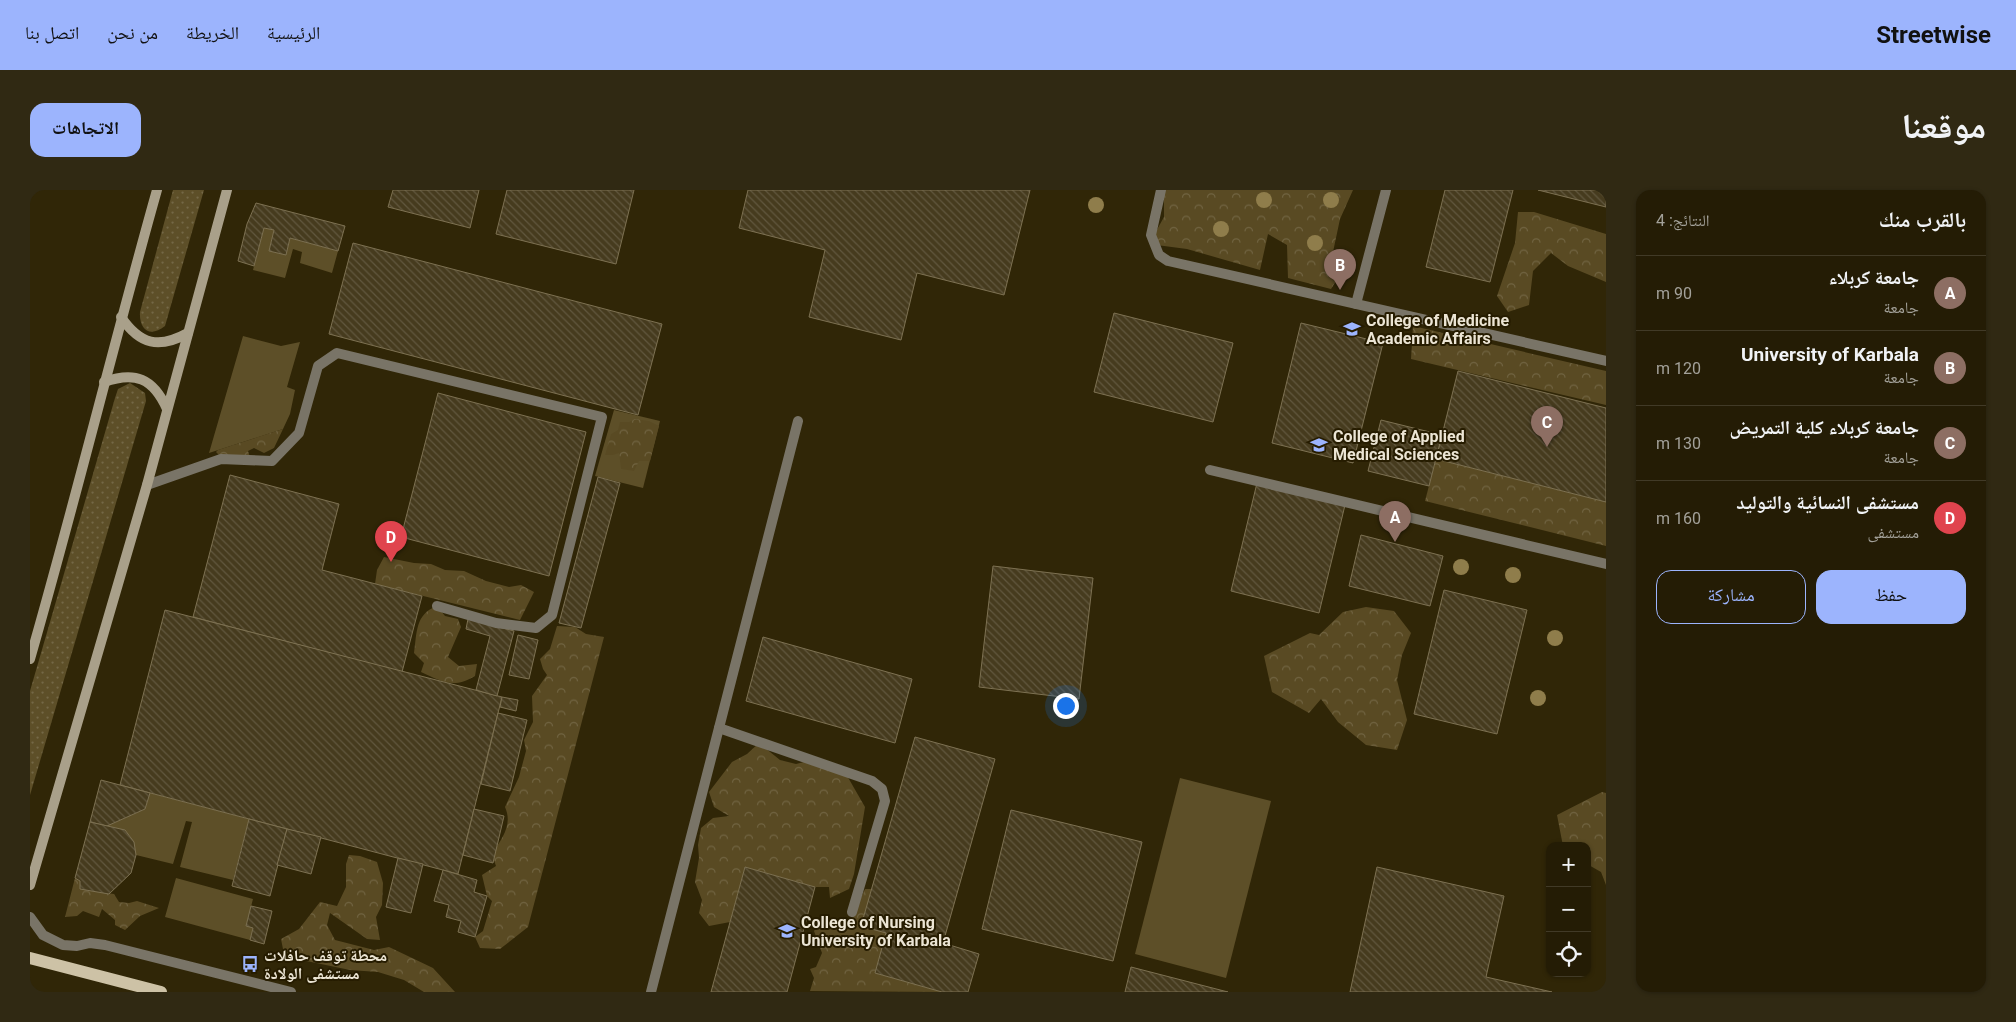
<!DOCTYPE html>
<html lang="ar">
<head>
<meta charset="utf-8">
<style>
  :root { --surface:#241c05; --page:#302913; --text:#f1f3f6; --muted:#a3a19a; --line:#413a27; --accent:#9cb4fd }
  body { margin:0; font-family:Roboto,"Noto Naskh Arabic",sans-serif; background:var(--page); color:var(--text); direction:rtl }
  .controls { position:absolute; right:15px; bottom:15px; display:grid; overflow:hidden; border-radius:10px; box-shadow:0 1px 4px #0004 }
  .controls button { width:45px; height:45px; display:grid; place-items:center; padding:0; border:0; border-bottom:1px solid var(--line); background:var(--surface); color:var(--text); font:25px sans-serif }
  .you { position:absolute; left:1035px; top:515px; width:18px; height:18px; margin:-12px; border:4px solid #fff; border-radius:50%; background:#1a73e8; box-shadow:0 0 0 8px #1a73e833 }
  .badge { display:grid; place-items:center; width:32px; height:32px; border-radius:50%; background:var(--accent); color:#fff; font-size:16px; font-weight:700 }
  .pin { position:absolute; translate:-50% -41px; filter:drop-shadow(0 1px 2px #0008) }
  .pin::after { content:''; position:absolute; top:26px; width:18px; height:15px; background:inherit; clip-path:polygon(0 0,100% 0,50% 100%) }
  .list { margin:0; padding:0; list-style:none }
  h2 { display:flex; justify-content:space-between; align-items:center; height:65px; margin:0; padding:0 20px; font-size:21px }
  h2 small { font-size:16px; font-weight:400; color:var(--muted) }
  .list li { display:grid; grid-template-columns:32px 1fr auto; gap:15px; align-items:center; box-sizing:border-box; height:75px; padding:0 20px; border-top:1px solid var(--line) }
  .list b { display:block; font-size:19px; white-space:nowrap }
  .list p { margin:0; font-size:16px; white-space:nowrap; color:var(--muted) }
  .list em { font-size:16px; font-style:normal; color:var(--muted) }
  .actions { display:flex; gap:10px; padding:15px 20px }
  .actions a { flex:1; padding:11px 0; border:1px solid var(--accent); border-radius:15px; text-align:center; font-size:18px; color:var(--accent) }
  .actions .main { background:var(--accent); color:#111 }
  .icon { flex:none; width:28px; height:28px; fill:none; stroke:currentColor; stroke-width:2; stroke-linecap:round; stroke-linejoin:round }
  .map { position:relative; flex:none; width:1576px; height:802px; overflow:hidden; direction:ltr; border-radius:15px }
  header { display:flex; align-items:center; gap:30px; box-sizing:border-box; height:70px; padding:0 25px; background:var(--accent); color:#111 }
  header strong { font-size:24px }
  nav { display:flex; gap:28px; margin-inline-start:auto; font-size:18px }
  .intro { display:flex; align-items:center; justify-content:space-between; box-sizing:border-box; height:120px; padding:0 30px }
  h1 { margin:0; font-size:35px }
  .button { padding:12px 22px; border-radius:15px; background:var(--accent); color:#111; font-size:18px; font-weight:700 }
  main { display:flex; gap:30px; padding:0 30px }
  aside { flex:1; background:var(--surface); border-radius:15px; box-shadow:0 1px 4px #0004 }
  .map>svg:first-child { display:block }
  .green { fill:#5d4f28 }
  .forest { fill:url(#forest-crowns) }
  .garden { fill:url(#garden-dots) }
  .building { fill:url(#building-back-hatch); stroke:#7d7152 }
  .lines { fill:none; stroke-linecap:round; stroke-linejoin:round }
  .lane { stroke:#797467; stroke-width:10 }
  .street { stroke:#797467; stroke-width:10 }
  .secondary { stroke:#a9a08a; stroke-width:10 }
  .primary { stroke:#cdc2a6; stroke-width:12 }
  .tree { fill:#8f7d4b }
  .labels { text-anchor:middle; stroke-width:4; stroke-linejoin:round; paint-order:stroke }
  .poi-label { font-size:16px; font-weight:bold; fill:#ece5d4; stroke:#261c00; text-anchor:start }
</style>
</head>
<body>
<header>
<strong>Streetwise</strong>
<nav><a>الرئيسية</a><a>الخريطة</a><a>من نحن</a><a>اتصل بنا</a></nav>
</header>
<div class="intro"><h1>موقعنا</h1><a class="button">الاتجاهات</a></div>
<main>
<aside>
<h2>بالقرب منك<small>النتائج: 4</small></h2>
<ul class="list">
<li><span class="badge" style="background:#8d6e63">A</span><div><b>جامعة كربلاء</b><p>جامعة</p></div><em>90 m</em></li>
<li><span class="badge" style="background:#8d6e63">B</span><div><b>University of Karbala</b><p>جامعة</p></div><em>120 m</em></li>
<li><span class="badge" style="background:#8d6e63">C</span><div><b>جامعة كربلاء كلية التمريض</b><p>جامعة</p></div><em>130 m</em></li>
<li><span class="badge" style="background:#e0444e">D</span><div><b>مستشفى النسائية والتوليد</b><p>مستشفى</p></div><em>160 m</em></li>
</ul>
<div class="actions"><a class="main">حفظ</a><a>مشاركة</a></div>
</aside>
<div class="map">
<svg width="1576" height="802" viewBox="0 0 1576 802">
  <defs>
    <pattern id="forest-crowns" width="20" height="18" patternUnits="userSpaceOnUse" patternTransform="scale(1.25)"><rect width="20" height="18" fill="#594a23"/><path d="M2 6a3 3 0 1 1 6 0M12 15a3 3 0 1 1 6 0" fill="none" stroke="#716442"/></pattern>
    <pattern id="garden-dots" width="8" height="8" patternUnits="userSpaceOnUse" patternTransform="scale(1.25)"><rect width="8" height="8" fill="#5d4f28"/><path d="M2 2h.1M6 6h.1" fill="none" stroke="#746846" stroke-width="1.8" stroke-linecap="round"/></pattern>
    <pattern id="building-back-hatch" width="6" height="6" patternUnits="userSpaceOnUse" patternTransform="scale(1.25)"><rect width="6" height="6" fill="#463b1e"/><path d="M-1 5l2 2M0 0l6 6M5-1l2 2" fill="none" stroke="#61573e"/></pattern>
  </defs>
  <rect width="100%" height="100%" fill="#302607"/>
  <g class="green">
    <path d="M234 38 244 40 239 61 256 65 260 48 308 61 302 83 270 73 272 62 263 59 255 88 223 80Z"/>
    <path d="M213 146 251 156 270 152 257 197 265 200 260 224 253 239 179 263Z"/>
    <path d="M584 220 630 231 613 298 565 286Z"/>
    <path d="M1150 588 1241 611 1196 788 1105 764Z"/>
    <path d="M120 603 219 629 203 690 150 677 162 632 156 631 143 674 106 665C103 644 98 641 77 636L115 619Z"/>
    <path d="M146 688 223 709 216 736 223 738 220 750 135 727Z"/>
  </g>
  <g class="forest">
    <path d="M1134 0H1323L1310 29 1303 62 1315 77 1301 99 1258 88 1257 55 1238 44 1230 80 1157 59 1119 54 1134 27Z"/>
    <path d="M1488 22H1504L1576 44V92L1538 76 1521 63 1503 81 1499 115 1478 122 1467 106 1485 53Z"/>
    <path d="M1383 136 1576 181V215L1381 169Z"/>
    <path d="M605 229 619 231 629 236 620 271H609L604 281 591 279 589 263 583 265H575L581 244 588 240 590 232H599Z"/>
    <path d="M253 239 244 258 234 263 224 258 218 261 221 270 189 265 186 262 188 260Z"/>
    <path d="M1406 269 1576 312V356L1395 311Z"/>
    <path d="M354 367 384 373 401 374 415 380 434 381 456 391 479 397 491 395 504 402 490 430 345 394 347 380Z"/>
    <path d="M407 416 415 426 428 429 431 437 418 467 429 476 447 474 445 486C423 499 413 492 391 482L394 473 384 463C387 443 385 424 407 416Z"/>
    <path d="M1336 417 1364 421 1381 443 1372 465 1367 490 1377 530 1367 560 1336 555 1308 532 1291 509 1279 523 1242 502 1234 466 1280 443 1289 445 1313 422Z"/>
    <path d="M527 436 545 437 556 444 574 447 498 737 470 759 450 758 445 747 453 741 462 711 457 706 452 685 466 676 462 664C472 648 483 635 475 617L489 587 496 561 494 550 503 532 502 506 517 485 513 479 510 469 520 459Z"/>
    <path d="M729 553 750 570 766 574 786 569 812 577 835 617 824 684 819 699 800 708 799 697H785L715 677 700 732 679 736 669 723 672 710 665 692 669 668 668 655 671 638 683 628 699 626 684 617 679 602 702 572 717 564Z"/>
    <path d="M1572 602 1576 603V695L1571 682 1557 674V656H1533L1527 625Z"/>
    <path d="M319 665 330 666 347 672 353 693 352 715 346 727 350 750 337 749 300 723 297 735 305 750 344 760 359 757 403 778 425 802H394L374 790 348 782 320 780 262 768 253 759 251 749 269 739 290 712 307 716 316 697V674Z"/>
    <path d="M45 688 50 691V699L84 704 89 712 99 713 107 711 129 718 110 726 95 740 85 735V730L72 719 69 727 53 721 47 726 35 727Z"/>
    <path d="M835 699H842L856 743 845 783 912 802 780 801 784 788 780 779 786 777 792 763 784 741 793 729H821Z"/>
  </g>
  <g class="garden">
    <path d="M143 0H174L135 136C120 148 109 140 110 122Z"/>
    <path d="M100 193 115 203 116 211 0 605V501L85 208 88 199Z"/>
  </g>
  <g class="building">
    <path d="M363 0H449L440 38 358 17Z"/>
    <path d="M477 0H604L586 74 466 44Z"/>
    <path d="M718 0H1000L974 105 887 83 871 150 779 127 795 60 709 38Z"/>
    <path d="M1415 0H1483L1460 92 1396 77Z"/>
    <path d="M1508 0H1576V17Z"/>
    <path d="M226 13 315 36 308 61 260 48 256 65 239 61 244 40 234 38 224 76 208 71 217 34Z"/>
    <path d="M323 53 632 134 608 225 299 144Z"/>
    <path d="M1084 123 1203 153 1183 232 1064 202Z"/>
    <path d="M1271 133 1353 153 1323 273 1242 253Z"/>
    <path d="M1428 181 1576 218V312L1406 269Z"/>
    <path d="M408 203 556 242 519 386 371 347Z"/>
    <path d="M1351 230 1412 245 1399 296 1338 281Z"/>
    <path d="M200 285 309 314 292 380 392 406 372 482 163 427Z"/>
    <path d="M568 287 590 293 551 438 529 433Z"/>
    <path d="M1227 293 1315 315 1289 423 1201 401Z"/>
    <path d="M1331 345 1413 366 1400 416 1319 396Z"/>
    <path d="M963 376 1063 388 1049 509 949 497Z"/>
    <path d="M1414 400 1497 420 1467 544 1384 524Z"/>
    <path d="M135 420 472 507 428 684 90 595Z"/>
    <path d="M438 429 484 441 467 506 446 500 460 446 436 439Z"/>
    <path d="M488 445 508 450 499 489 479 485Z"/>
    <path d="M733 447 882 489 865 553 716 511Z"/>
    <path d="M472 507 488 510 486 521 470 517Z"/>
    <path d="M468 523 497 530 480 601 451 594Z"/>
    <path d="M885 547 965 569 913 753 949 764 938 802H912L845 783 856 743 831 736Z"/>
    <path d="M71 590 120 603 115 619 77 636 60 632Z"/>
    <path d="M444 619 474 626 463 673 433 665Z"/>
    <path d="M981 620 1112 652 1083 771 952 739Z"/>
    <path d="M219 629 257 639 240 706 202 696Z"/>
    <path d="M60 632 95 640 104 652 106 665 101 683 79 704 50 699V691L45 688Z"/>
    <path d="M257 639 291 647 281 684 247 675Z"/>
    <path d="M368 668 393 674 381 723 356 717Z"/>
    <path d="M715 677 785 697 757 802H681Z"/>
    <path d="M1347 677 1474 706 1456 787 1522 802H1320Z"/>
    <path d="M413 680 447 690 444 702 457 706 445 747 428 742 431 731 416 727 419 715 404 711Z"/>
    <path d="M221 716 242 721 234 754 220 750 223 738 216 736Z"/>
    <path d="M1101 777 1198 802H1095Z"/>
  </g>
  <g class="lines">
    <g class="lane">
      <path d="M1180 280 1576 374"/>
      <path d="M117 295 191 269 242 271 269 243 288 176 307 163 572 227 522 425 506 438 466 433 407 416"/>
      <path d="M689 538 842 591 852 599 855 611 822 722"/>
      <path d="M621 802 768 231"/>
    </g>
    <g class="street">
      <path d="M1131 0 1121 45 1129 65 1138 71 1576 171"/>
      <path d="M1326 114 1356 0"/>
      <path d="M0 727 13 745 33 755 47 756 60 753 75 755 261 802"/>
    </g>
    <g class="secondary">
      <path d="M91 127C110 155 129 159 158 143"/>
      <path d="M74 192C105 181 123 188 137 219"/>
      <path d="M0 469C45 313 83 156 127 0"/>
      <path d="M0 695 117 295 197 0"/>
    </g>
    <path class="primary" d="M0 768 131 802"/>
  </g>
  <g class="tree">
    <circle cx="1234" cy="10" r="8"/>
    <circle cx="1301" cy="10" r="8"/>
    <circle cx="1066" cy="15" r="8"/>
    <circle cx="1191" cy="39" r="8"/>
    <circle cx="1285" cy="53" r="8"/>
    <circle cx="1431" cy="377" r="8"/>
    <circle cx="1483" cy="385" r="8"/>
    <circle cx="1525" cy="448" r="8"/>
    <circle cx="1508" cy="508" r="8"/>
  </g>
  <defs>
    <g id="university-bare" transform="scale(1.35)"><path d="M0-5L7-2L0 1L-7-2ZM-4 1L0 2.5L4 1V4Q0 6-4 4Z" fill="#9cb4fd" stroke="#261c00" stroke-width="2.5" paint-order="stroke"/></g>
    <g id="bus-bare" transform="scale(1.35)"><path d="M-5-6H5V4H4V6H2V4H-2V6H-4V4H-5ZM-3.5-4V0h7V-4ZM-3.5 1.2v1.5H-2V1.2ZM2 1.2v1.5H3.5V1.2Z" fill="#9cb4fd" stroke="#261c00" stroke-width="2.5" paint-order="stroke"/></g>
  </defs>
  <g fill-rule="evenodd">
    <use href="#university-bare" x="1322" y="139"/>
    <use href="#university-bare" x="1289" y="255"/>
    <use href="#university-bare" x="757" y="741"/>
    <use href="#bus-bare" x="220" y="774"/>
  </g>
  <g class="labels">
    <g class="poi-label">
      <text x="1336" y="136">College of Medicine<tspan x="1336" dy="18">Academic Affairs</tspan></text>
      <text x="1303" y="252">College of Applied<tspan x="1303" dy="18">Medical Sciences</tspan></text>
      <text x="771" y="738">College of Nursing<tspan x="771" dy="18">University of Karbala</tspan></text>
      <text x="234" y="771">محطة توقف حافلات<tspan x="234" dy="18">مستشفى الولادة</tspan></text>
    </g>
  </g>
</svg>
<div class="controls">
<button>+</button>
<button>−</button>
<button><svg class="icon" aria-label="locate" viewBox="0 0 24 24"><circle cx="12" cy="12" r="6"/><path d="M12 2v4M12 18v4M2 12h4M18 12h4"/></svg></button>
</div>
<div class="you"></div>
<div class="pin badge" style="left:1365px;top:352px;background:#8d6e63">A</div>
<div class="pin badge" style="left:1310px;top:100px;background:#8d6e63">B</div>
<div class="pin badge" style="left:1517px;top:257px;background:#8d6e63">C</div>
<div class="pin badge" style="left:361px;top:372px;background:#e0444e">D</div>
</div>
</main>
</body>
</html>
